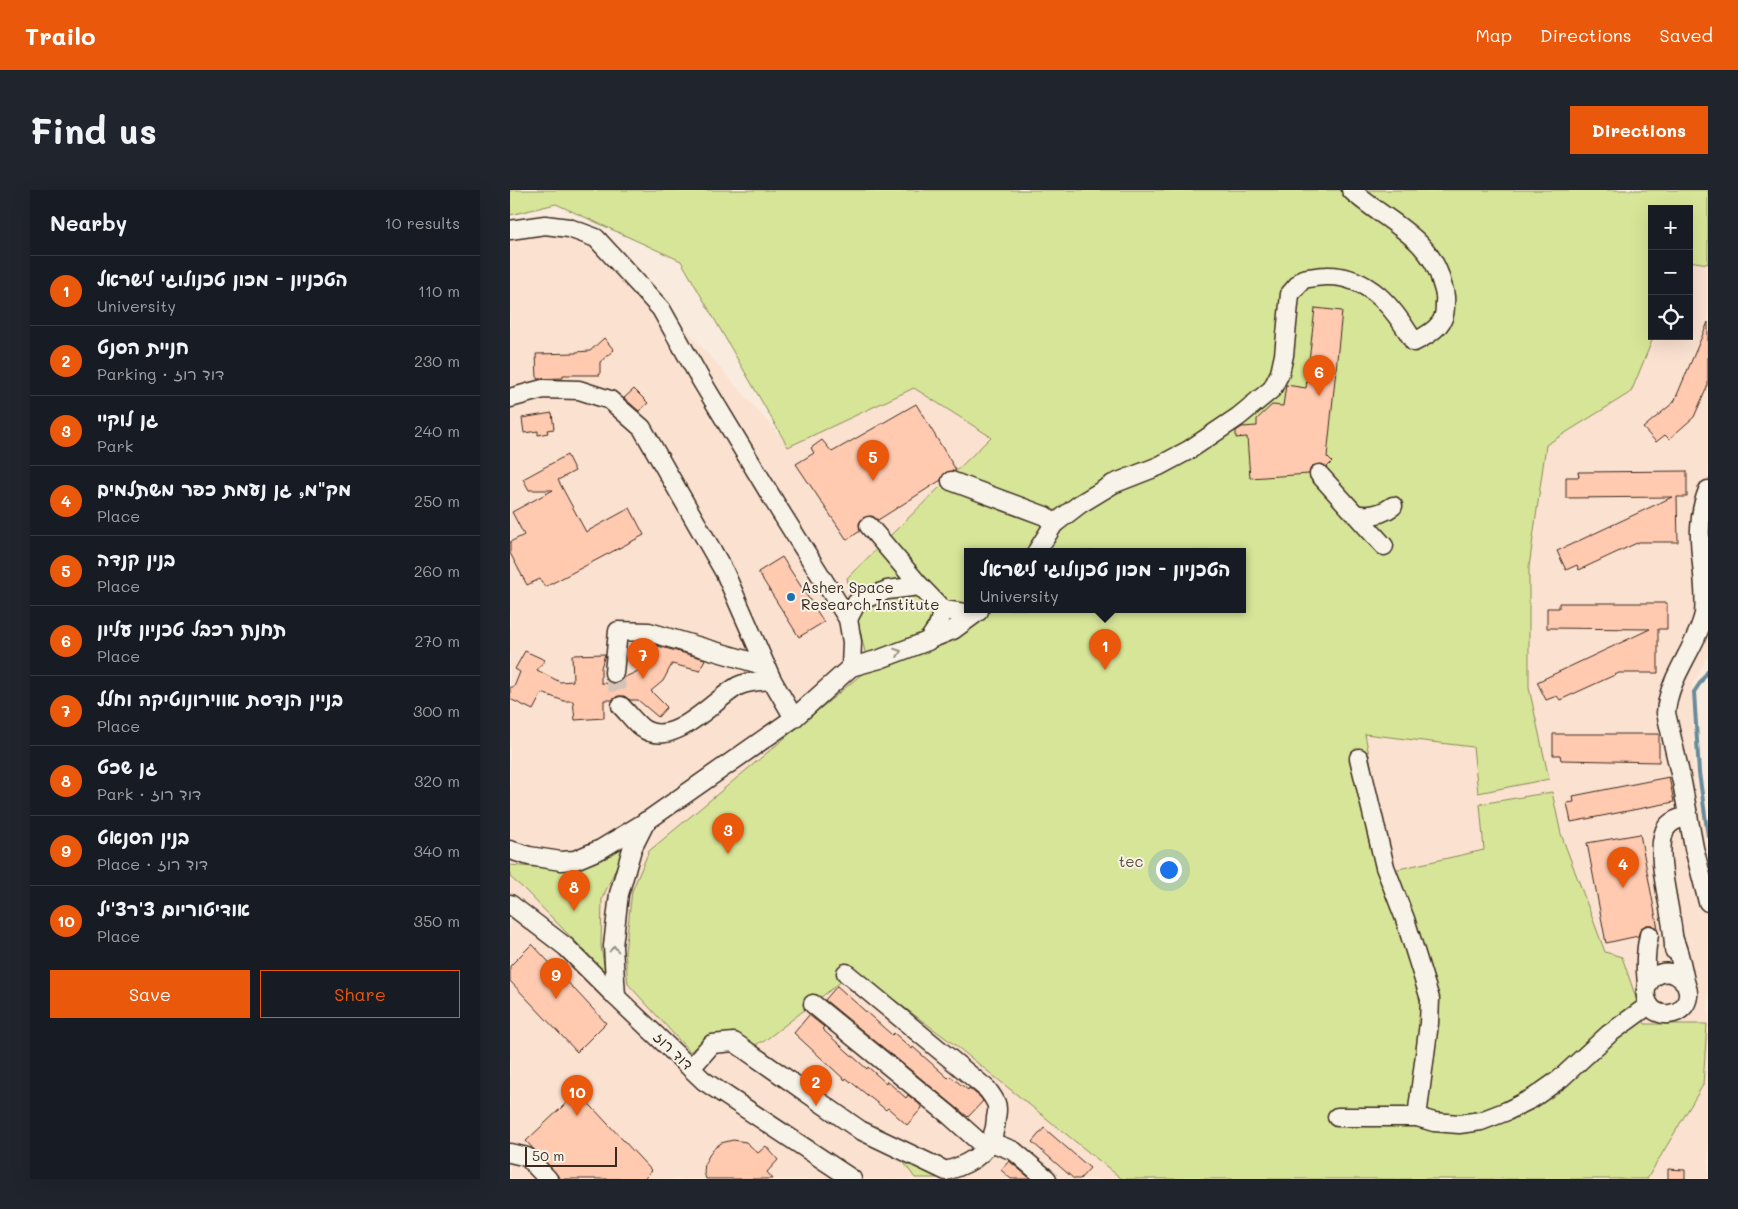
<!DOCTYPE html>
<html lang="en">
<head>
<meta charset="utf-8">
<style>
  :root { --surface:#171b24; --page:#20242c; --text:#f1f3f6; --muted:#9ea1a6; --line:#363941; --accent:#ea580c }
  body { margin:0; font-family:Mali,"Playpen Sans Hebrew",sans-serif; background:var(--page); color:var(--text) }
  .controls { position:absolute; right:15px; top:15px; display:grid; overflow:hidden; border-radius:0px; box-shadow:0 5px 20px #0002 }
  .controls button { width:45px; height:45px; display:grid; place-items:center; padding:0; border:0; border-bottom:1px solid var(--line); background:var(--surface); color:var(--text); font:25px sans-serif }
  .scale { position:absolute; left:15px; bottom:12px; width:92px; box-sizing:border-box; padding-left:5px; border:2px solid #3b2a1e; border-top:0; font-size:14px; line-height:18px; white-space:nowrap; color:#3b2a1e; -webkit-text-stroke:4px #f7f3e8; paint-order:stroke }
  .you { position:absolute; left:658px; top:679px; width:18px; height:18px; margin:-12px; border:4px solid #fff; border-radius:50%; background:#1a73e8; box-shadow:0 0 0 8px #1a73e833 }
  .badge { display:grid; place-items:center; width:32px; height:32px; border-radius:50%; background:var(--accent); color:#fff; font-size:16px; font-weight:700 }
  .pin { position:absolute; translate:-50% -41px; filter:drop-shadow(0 1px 2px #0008) }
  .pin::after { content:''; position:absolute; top:26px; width:18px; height:15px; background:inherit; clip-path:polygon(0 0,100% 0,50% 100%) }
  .popup { position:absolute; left:454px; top:358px; width:282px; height:65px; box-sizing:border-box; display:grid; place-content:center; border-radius:0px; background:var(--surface); filter:drop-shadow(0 1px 4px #0005); font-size:16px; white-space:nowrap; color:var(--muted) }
  .popup b { font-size:19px; color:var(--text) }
  .popup::after { content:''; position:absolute; left:50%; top:100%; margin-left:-10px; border:10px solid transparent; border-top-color:var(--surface) }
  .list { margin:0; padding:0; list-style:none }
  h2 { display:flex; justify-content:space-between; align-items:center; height:65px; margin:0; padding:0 20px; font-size:21px }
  h2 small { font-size:16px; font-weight:400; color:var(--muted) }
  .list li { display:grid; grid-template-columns:32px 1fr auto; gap:15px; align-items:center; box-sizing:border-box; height:70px; padding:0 20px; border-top:1px solid var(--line) }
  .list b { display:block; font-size:19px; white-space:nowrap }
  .list p { margin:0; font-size:16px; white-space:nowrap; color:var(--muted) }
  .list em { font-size:16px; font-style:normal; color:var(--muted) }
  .actions { display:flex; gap:10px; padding:15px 20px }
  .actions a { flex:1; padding:11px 0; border:1px solid var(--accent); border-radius:0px; text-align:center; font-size:18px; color:var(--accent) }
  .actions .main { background:var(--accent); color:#fff }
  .icon { flex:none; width:28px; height:28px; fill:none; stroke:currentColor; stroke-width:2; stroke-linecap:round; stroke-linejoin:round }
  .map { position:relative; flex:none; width:1198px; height:989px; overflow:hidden; border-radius:0px }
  header { display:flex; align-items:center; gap:30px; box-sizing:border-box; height:70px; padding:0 25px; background:var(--accent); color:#fff }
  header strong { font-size:24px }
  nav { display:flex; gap:28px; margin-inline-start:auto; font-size:18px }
  .intro { display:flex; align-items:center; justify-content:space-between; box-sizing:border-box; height:120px; padding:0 30px }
  h1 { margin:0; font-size:35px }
  .button { padding:12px 22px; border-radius:0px; background:var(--accent); color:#fff; font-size:18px; font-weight:700 }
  main { display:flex; gap:30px; padding:0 30px }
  aside { flex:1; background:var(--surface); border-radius:0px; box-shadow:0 5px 20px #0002 }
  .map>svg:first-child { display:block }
  .built { fill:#fbe1d0; fill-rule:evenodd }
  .green { fill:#d7e598; stroke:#89885b; fill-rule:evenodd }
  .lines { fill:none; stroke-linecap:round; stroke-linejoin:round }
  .stream { stroke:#698a98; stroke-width:4 }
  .building { fill:#ffcab0; stroke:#3b2a1e }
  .minor-tunnel { stroke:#d3c4b7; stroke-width:18; stroke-dasharray:18 9; stroke-linecap:butt }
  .minor-casing { stroke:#3b2a1e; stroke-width:21 }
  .minor { stroke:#f7f3e8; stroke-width:18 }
  .oneway { stroke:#998e83 }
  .poi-dot { fill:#1f6fb2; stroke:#f7f3e8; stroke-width:2 }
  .labels { text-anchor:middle; stroke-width:4; stroke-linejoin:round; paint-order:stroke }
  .poi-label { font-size:15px; fill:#3b2a1e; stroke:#f7f3e8; text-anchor:start }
  .park-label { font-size:15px; fill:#5a4f36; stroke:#f7f3e8 }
  .street-label { font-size:15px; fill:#3b2a1e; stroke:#f7f3e8 }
</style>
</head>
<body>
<header>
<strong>Trailo</strong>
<nav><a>Map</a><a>Directions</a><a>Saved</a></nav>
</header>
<div class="intro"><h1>Find us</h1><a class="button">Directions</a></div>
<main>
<aside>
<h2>Nearby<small>10 results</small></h2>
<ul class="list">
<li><span class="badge">1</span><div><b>הטכניון - מכון טכנולוגי לישראל</b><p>University</p></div><em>110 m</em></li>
<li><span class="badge">2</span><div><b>חניית הסנט</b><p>Parking · דוד רוז</p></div><em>230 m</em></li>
<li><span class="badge">3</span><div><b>גן לוקיי</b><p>Park</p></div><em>240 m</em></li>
<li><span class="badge">4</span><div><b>מק&quot;מ, גן נעמת כפר משתלמים</b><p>Place</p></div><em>250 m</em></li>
<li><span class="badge">5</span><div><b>בנין קנדה</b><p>Place</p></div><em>260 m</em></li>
<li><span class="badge">6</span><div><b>תחנת רכבל טכניון עליון</b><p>Place</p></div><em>270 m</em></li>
<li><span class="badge">7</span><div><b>בניין הנדסת אווירונוטיקה וחלל</b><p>Place</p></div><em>300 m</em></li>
<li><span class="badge">8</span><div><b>גן שכט</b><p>Park · דוד רוז</p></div><em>320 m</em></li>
<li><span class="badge">9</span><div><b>בנין הסנאט</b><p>Place · דוד רוז</p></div><em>340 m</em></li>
<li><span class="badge">10</span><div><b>אודיטוריום צ'רצ'יל</b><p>Place</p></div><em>350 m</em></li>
</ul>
<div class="actions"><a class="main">Save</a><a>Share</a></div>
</aside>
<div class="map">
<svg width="1198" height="989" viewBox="0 0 1198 989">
  <rect width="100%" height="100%" fill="#f9ebdd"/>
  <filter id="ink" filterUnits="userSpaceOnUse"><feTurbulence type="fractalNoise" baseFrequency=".02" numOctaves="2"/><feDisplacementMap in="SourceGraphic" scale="10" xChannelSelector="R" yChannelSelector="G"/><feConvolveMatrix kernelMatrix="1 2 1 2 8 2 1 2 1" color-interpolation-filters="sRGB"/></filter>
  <g filter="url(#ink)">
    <path class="built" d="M13 27 61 31 138 96 279 256 404 198 481 247 1142 146H1179V65L1198 75V465L1182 496 1184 585 1198 654V989H0V29ZM458 361H732V419H458Z"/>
    <g class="green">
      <path d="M0 0H1198V74L1179 71V19H1142V146H1144L1121 202 1036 255 1019 377V498L1039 589 968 603 963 557 855 544 867 607 884 680 974 660 970 614 1042 602 1051 644 1095 762 1112 767 1135 834H1197L1193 895 1137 989H612L445 855 345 781 253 852H250L245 856 232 846 218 843 196 847 180 862 118 794 115 762 122 701 139 661 359 478 337 388 481 247 404 198 278 257 171 71 46 14 0 25ZM458 361H732V419H458Z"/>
      <path d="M116 656 92 709 91 756 95 782 14 699 0 687V675L57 680 96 668Z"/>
      <path d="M384 959 430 983 427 988H405Z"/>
    </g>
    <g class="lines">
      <path class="stream" d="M1198 481 1184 502 1189 583 1198 646"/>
    </g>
    <g class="building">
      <path d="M805 118 832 121 817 267 822 272 817 277 812 274 802 276 799 284 740 288 737 247 726 248V241L732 237 747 236V229L762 215 773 216 776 195 796 198Z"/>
      <path d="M1198 132V195L1184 227 1159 249 1155 245 1146 252 1133 238 1164 212Z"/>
      <path d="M94 148 104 160 90 172V185H53V188L27 189 26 164 66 163V162L80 161Z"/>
      <path d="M124 199 138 213 129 221 114 208Z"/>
      <path d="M406 214 446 280 435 283 431 290 368 330 362 326 353 328 349 333 350 341 337 350 286 274 304 263 301 258 312 250 322 262Z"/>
      <path d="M42 223 44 239 37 240 38 243 28 245V241L14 243 12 228Z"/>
      <path d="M57 265 65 281 48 290 76 342 120 318 134 345 35 397 30 389 17 395 0 363V352L14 345 2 322 43 300H19L13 289Z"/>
      <path d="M1177 281V307H1167L1168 352H1129L1069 380 1067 375 1056 380 1047 361 1162 307 1056 308V287H1069L1068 282Z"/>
      <path d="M272 367 314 432 289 447 248 382Z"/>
      <path d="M1049 413H1157V439H1148V483H1109L1050 510 1047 506 1036 510 1027 492 1140 439 1037 438V418H1049Z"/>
      <path d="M137 453 195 469 190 481 162 474 153 491 141 501 157 517 148 527 128 510H120L114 506H108L102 510H94V528L65 530 63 511H54L32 503 23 520 0 509V497H4L10 482 5 479 15 461 35 470 27 480 50 492 63 491 62 465 95 464 91 478V493L108 494 113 488 126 482 134 475 138 464 134 461Z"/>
      <path d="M1043 544H1149V572L1051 570 1050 565H1043Z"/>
      <path d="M1159 587 1164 612 1061 632 1057 613 1064 612 1063 606Z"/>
      <path d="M1130 644 1148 739 1142 735H1136L1131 738 1128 746 1096 753 1077 653Z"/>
      <path d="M22 754 96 833 67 862 0 791V776Z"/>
      <path d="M327 796 382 845 384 843 402 859 403 857 438 888 440 886 458 900 459 898 471 908 473 911 458 927 315 810Z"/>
      <path d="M299 825 314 837 312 839 357 879 358 877 376 893 377 891 396 908 398 905 409 914 412 918 397 935 378 918 376 920 336 888 335 890 284 843Z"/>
      <path d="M68 902 142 981 134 989H51L16 951Z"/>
      <path d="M534 938 580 978 570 989H564L522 952Z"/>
      <path d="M223 950 236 952 248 963 256 956 268 970 257 982 263 989H196L194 982 195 973 202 960 211 953Z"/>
      <path d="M499 971 521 989H501L491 980Z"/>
      <path d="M1158 979 1175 980V989H1158Z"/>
    </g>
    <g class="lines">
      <path class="minor-tunnel" d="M104 483 111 516"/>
      <g class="minor-casing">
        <g id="minor">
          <path d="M0 40 35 35 59 38 86 48 151 119 191 190 270 321 338 429 342 452 341 477 284 528"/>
          <path d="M0 208 33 199 69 200 100 210 132 238 215 383 262 490 284 528 137 631 91 659 65 670 51 671 19 666 0 660"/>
          <path d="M809 284 874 356"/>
          <path d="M441 291 535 326 544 334"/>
          <path d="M1198 300C1180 345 1198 380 1194 424 1186 459 1158 487 1156 523L1172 592 1184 658 1198 712"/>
          <path d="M845 324C859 327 871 325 883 316"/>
          <path d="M359 336 410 396"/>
          <path d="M527 361 544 334 570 314 603 294 649 276 679 260 728 227 762 199 770 183 774 165 780 104 793 89C800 88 808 86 816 86 859 85 884 118 904 152 914 147 929 139 933 128 935 124 935 117 935 112 936 106 934 100 932 94 922 47 873 30 841 0"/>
          <path d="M338 429 347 412 377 400 410 396 433 420 463 424"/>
          <path d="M418 450 443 440 469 421"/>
          <path d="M341 477 370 469 418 451 428 436 433 420"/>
          <path d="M104 483 108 441 139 442 256 476"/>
          <path d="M111 516C118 523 125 533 132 538 163 560 203 510 228 496 238 491 251 491 262 490"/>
          <path d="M849 568 875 677 895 729 920 809 919 833 907 927"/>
          <path d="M0 714 56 757 106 807 194 891 342 989"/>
          <path d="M1164 750C1170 764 1172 777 1175 791 1176 796 1179 800 1178 806 1176 826 1147 831 1138 813 1127 791 1157 769 1175 793"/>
          <path d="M1164 760C1165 729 1143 666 1155 640 1159 631 1170 628 1178 626"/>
          <path d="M1137 795C1135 777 1135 762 1139 745"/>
          <path d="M106 807 103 756 109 704 122 659 136 631"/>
          <path d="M303 814 438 924 476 958"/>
          <path d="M181 878 202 854 224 852 350 940 436 981C464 973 485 959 486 928 487 923 488 917 486 913 484 908 480 903 477 899L336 783"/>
          <path d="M827 927H907L924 932 949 934 971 931 997 921 1023 908 1050 889 1099 844 1139 815"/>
          <path d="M481 952 504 961 537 989"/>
          <path d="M0 963 17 967 38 989"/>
        </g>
      </g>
      <use href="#minor" class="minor"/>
    </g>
    <defs><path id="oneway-chevron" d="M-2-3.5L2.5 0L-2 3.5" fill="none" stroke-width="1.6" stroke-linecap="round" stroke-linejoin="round" transform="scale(1.25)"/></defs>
    <g class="oneway">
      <use href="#oneway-chevron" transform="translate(388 462) rotate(-20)"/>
      <use href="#oneway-chevron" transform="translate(104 759) rotate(-90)"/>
    </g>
  </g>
  <circle class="poi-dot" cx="281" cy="407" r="5"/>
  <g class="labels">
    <g class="poi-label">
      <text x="291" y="403">Asher Space<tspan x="291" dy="17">Research Institute</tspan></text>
    </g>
    <g class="park-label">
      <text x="621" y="677">tec</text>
    </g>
    <g class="street-label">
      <text transform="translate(163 861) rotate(44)" y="5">דוד רוז</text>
    </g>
  </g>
</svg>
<div class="controls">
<button>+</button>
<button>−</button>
<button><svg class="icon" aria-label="locate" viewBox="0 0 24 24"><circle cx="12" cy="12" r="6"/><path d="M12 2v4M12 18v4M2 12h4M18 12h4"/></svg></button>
</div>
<div class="scale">50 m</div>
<div class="you"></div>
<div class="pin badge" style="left:595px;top:480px">1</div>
<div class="popup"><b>הטכניון - מכון טכנולוגי לישראל</b>University</div>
<div class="pin badge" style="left:306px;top:916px">2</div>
<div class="pin badge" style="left:218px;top:664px">3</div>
<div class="pin badge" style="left:1113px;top:698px">4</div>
<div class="pin badge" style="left:363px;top:291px">5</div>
<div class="pin badge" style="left:809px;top:206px">6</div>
<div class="pin badge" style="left:133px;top:489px">7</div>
<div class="pin badge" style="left:64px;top:721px">8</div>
<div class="pin badge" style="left:46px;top:809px">9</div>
<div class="pin badge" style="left:67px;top:926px">10</div>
</div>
</main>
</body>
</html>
